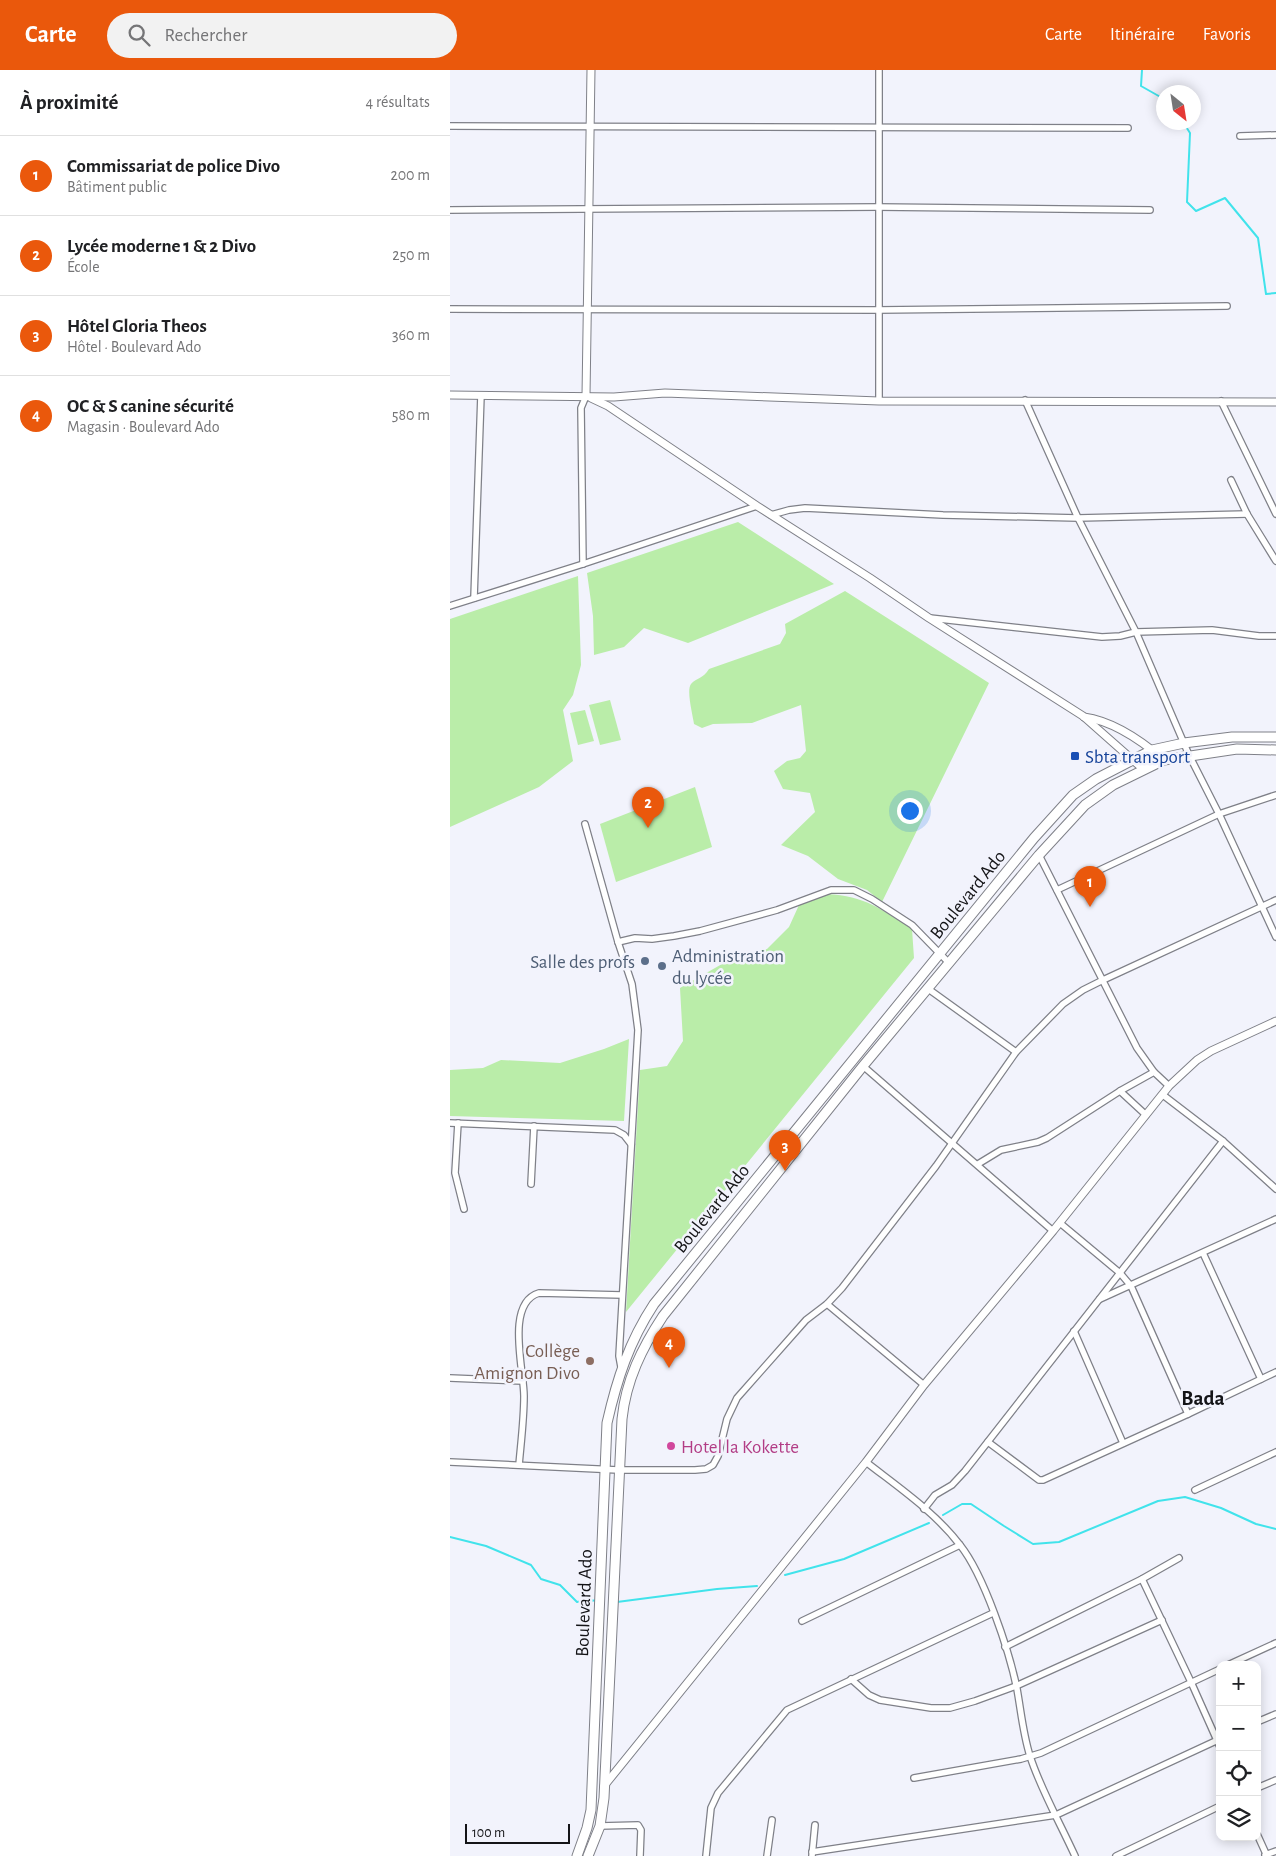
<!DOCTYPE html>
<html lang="fr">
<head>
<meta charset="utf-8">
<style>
  :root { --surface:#fff; --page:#f2f2f2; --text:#202124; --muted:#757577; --line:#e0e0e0; --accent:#ea580c }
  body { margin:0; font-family:"Alegreya Sans",sans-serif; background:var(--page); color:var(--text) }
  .controls { position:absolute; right:15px; bottom:15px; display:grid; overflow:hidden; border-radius:10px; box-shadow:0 2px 12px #0003 }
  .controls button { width:45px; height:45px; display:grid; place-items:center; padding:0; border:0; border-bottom:1px solid var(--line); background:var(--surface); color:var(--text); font:25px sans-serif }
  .compass { position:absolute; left:706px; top:15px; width:45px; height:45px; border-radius:50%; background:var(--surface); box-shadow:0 2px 12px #0003; rotate:150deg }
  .scale { position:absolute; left:15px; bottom:12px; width:105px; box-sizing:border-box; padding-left:5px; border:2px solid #141417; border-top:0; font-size:14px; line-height:18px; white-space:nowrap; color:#141417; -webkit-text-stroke:4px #f2f3fc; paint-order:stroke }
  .you { position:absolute; left:459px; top:740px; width:18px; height:18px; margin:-12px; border:4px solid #fff; border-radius:50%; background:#1a73e8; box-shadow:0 0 0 8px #1a73e833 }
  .badge { display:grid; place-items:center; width:32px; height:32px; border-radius:50%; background:var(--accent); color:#fff; font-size:16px; font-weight:700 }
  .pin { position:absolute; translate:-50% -41px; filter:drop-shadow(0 1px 2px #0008) }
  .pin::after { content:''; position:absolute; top:26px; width:18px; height:15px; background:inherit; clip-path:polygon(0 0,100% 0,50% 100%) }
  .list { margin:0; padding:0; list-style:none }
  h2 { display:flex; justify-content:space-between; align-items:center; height:65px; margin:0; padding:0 20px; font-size:21px }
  h2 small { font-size:16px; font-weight:400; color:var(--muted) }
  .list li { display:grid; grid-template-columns:32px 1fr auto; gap:15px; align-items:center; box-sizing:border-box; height:80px; padding:0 20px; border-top:1px solid var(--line) }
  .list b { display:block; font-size:19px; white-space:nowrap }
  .list p { margin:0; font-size:16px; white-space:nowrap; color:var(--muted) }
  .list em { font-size:16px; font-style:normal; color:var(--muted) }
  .icon { flex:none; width:28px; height:28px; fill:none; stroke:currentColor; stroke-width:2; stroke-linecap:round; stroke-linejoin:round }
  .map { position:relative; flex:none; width:826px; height:1786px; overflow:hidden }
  header { display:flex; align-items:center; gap:30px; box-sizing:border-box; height:70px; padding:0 25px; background:var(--accent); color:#fff }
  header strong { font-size:24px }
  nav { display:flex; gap:28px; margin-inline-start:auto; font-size:18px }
  .search { width:350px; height:45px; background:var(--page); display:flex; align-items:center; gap:12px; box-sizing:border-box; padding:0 18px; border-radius:28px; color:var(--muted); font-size:19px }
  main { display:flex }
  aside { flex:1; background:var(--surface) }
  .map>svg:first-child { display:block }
  .green { fill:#baeda9 }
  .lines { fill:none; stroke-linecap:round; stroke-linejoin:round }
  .stream { stroke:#41e3eb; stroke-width:2 }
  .minor-casing { stroke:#7f8088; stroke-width:8 }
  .tertiary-casing { stroke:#7f8088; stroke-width:9 }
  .primary-casing { stroke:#7f8088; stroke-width:11 }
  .minor { stroke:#fff; stroke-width:5.5 }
  .tertiary { stroke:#fff; stroke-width:7 }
  .primary { stroke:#fff; stroke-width:9 }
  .transit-dot { fill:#1a4fb4; stroke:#f2f3fc; stroke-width:2 }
  .service-dot { fill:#5c6f8a; stroke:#f2f3fc; stroke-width:2 }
  .education-dot { fill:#8d6e63; stroke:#f2f3fc; stroke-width:2 }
  .hotel-dot { fill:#d1479c; stroke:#f2f3fc; stroke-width:2 }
  .labels { text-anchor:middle; stroke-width:5; stroke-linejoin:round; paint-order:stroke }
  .transit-label { font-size:19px; fill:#164399; stroke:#f2f3fc; text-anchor:start }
  .street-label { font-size:19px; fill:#141417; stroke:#f2f3fc }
  .service-label { font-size:19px; fill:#4e5e75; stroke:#f2f3fc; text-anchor:start }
  .education-label { font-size:19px; fill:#785e54; stroke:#f2f3fc; text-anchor:end }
  .hotel-label { font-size:19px; fill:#b23c85; stroke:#f2f3fc; text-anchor:start }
  .quarter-label { font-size:21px; font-weight:bold; fill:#141417; stroke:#f2f3fc }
</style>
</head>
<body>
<header>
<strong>Carte</strong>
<div class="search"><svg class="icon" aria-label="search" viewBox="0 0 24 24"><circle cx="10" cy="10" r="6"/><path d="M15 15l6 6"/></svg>Rechercher</div>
<nav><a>Carte</a><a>Itinéraire</a><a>Favoris</a></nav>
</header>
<main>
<aside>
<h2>À proximité<small>4 résultats</small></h2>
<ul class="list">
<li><span class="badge">1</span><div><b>Commissariat de police Divo</b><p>Bâtiment public</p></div><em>200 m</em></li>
<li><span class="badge">2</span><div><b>Lycée moderne 1 &amp; 2 Divo</b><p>École</p></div><em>250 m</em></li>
<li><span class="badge">3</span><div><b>Hôtel Gloria Theos</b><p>Hôtel · Boulevard Ado</p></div><em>360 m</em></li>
<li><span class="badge">4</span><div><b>OC &amp; S canine sécurité</b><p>Magasin · Boulevard Ado</p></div><em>580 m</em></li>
</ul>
</aside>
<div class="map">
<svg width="826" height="1786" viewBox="0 0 826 1786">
  <rect width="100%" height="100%" fill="#f2f3fc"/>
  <g class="green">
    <path d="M288 452 384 514 238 573 194 558 174 577 144 585 143 546 137 503Z"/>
    <path d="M128 506 131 595 123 625 113 640 123 691 89 717 0 757V549Z"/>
    <path d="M395 521 539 613 432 832 417 820 388 809 358 786 331 775 365 742 360 723 333 719 324 701 337 691 350 688 356 681 351 635 302 653 263 654 252 658 244 654C243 646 236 620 241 614 246 608 253 609 259 599L330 574 336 563 335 554Z"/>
    <path d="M160 630 171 670 150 675 139 635Z"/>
    <path d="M135 640 144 671 128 675 120 643Z"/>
    <path d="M245 717 262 777 166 812 150 754Z"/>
    <path d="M377 824C415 826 431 839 462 859L464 888 176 1242 190 1000 217 996 233 971 230 918 286 886 317 879 339 857 349 835Z"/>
    <path d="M179 969 174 1051 0 1046V1000L33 998 51 990 110 993 154 979Z"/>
  </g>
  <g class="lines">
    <g class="stream">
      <path d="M692 0 691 16 714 29"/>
      <path d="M733 52 740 63 737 132 746 141 775 128 808 168 816 224 826 223"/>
      <path d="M493 1445 512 1434H521L554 1456 583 1474 609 1472 708 1431 735 1427 771 1438 806 1454 826 1459"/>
      <path d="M0 1467 36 1476 81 1495 91 1509 110 1515 127 1532 139 1530 147 1531"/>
      <path d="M335 1505 394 1489 479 1453"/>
      <path d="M167 1532 267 1519 307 1516"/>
    </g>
    <g class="minor-casing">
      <g id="minor">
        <path d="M0 56 678 58"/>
        <path d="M790 66 826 65"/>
        <path d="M0 140 428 137 700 140"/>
        <path d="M0 239 428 240 777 236"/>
        <path d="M575 330 628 448 686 562 739 685 769 744 826 867"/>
        <path d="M429 331V0"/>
        <path d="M771 331 826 444"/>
        <path d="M781 410 797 444 826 491"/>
        <path d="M321 445 339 440 355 438 493 445 628 448 797 444"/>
        <path d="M133 494 131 338 136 326"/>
        <path d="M24 528 31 325"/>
        <path d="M0 536 133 494 307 436"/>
        <path d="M480 548 652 567 670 566 686 562 762 560 809 566H826"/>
        <path d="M135 754 168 872 182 914 188 960 169 1286 171 1297"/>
        <path d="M589 785 687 978 704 1002"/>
        <path d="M607 820 769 744 826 725"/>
        <path d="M168 872 185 868 202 869 224 866 250 861 327 840 381 820H404L422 829 462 855 499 893"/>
        <path d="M477 918 566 982"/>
        <path d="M413 996 603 1161"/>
        <path d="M670 1021 696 1045"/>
        <path d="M713 1025 773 1071 826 1119"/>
        <path d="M0 1053 165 1060 174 1065 181 1074"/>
        <path d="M8 1053 5 1103 14 1139"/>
        <path d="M528 1094 551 1080 588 1072 597 1068 670 1021 704 1002 719 1016"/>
        <path d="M81 1114 84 1056"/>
        <path d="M610 1153 670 1203 681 1216 738 1344"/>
        <path d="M753 1183 811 1309"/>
        <path d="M650 1229 826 1149"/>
        <path d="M377 1234 474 1315"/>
        <path d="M624 1261 673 1373"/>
        <path d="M0 1308 73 1311"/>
        <path d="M538 1372 589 1410H593L738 1344 826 1302"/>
        <path d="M0 1392 168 1400H245L256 1399 263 1395 268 1386 277 1349 287 1328 356 1250 377 1234 392 1218 486 1096 566 982 613 934 633 920 653 910 826 830"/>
        <path d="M416 1392C448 1417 485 1442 510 1475 534 1505 559 1580 567 1619 571 1641 573 1664 580 1686 590 1718 611 1755 625 1786"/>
        <path d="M69 1395C71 1372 74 1349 74 1326 74 1300 55 1233 89 1223L172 1225"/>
        <path d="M745 1420 826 1382"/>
        <path d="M474 1439 485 1425 502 1415 515 1401 773 1071"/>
        <path d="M692 1509 741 1612 770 1677"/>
        <path d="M352 1551 510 1475"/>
        <path d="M555 1577 692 1509 729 1488"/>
        <path d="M778 1595 826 1573"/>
        <path d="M401 1609 419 1625 430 1630 481 1638H500L525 1631 566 1616 712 1550"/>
        <path d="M807 1652 826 1644"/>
        <path d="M464 1708 571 1689 591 1683 770 1599"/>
        <path d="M807 1718 826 1710"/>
        <path d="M150 1756 188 1755 191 1760 190 1786"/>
        <path d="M807 1764 817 1786"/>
        <path d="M362 1782 606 1745 770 1669"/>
        <path d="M815 1785 826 1781"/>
        <path d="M256 1786 261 1738 268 1723 337 1640 543 1543"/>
        <path d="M317 1786 322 1750"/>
        <path d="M362 1786 365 1755"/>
        <path d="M666 1786 770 1736"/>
      </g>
    </g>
    <g class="tertiary-casing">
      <g id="tertiary">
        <path d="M0 325 164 327 215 323 429 331 826 332"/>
        <path d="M136 326 141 0"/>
        <path d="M141 328 158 336 307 436 420 508 479 548 633 646 693 699"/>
        <path d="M634 647C663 651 692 671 714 690"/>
        <path d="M154 1716 416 1392 474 1315 603 1161 719 1016 747 990 761 981 826 951"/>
      </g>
    </g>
    <g class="primary-casing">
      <g id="primary">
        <path d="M127 1786 137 1758 141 1740 157 1353C167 1309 179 1272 204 1234L584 768 623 725 646 709 702 680 734 673 782 667H826"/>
        <path d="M138 1786 150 1756 154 1728 172 1349C176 1310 192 1278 213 1246L413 996 589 785 635 735 663 715 714 690 787 679 826 680"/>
      </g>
    </g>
    <use href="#minor" class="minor"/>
    <use href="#tertiary" class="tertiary"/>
    <use href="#primary" class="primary"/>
  </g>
  <rect class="transit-dot" x="620" y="681" width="10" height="10" rx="2.5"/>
  <g class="service-dot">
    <circle cx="195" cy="891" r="5"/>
    <circle cx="212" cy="896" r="5"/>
  </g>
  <circle class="education-dot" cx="140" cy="1291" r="5"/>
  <circle class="hotel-dot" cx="221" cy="1376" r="5"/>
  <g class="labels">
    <g class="transit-label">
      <text x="635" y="693">Sbta transport</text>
    </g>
    <g class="street-label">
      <text transform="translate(517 824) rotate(-51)" y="7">Boulevard Ado</text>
      <text transform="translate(261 1138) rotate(-51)" y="7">Boulevard Ado</text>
      <text transform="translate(133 1533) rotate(-88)" y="7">Boulevard Ado</text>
    </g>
    <g class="service-label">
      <text x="222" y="892">Administration<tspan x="222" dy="22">du lycée</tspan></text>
      <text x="185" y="898" text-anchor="end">Salle des profs</text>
    </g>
    <g class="education-label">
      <text x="130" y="1287">Collège<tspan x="130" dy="22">Amignon Divo</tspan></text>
    </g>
    <g class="hotel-label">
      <text x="231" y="1383">Hotel la Kokette</text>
    </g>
    <g class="quarter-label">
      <text x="753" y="1335">Bada</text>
    </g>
  </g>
</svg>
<div class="controls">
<button>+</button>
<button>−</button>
<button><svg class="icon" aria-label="locate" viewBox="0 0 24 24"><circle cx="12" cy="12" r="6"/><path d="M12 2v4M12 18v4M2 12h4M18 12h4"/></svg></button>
<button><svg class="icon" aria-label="layers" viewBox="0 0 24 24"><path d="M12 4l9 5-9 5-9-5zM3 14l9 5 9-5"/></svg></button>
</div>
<svg class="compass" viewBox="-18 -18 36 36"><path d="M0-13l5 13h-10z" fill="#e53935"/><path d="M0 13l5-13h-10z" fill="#757577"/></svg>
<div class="scale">100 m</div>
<div class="you"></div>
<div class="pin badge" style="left:640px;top:837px">1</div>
<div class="pin badge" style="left:198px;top:758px">2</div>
<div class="pin badge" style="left:335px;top:1101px">3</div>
<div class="pin badge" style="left:219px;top:1298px">4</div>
</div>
</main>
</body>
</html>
